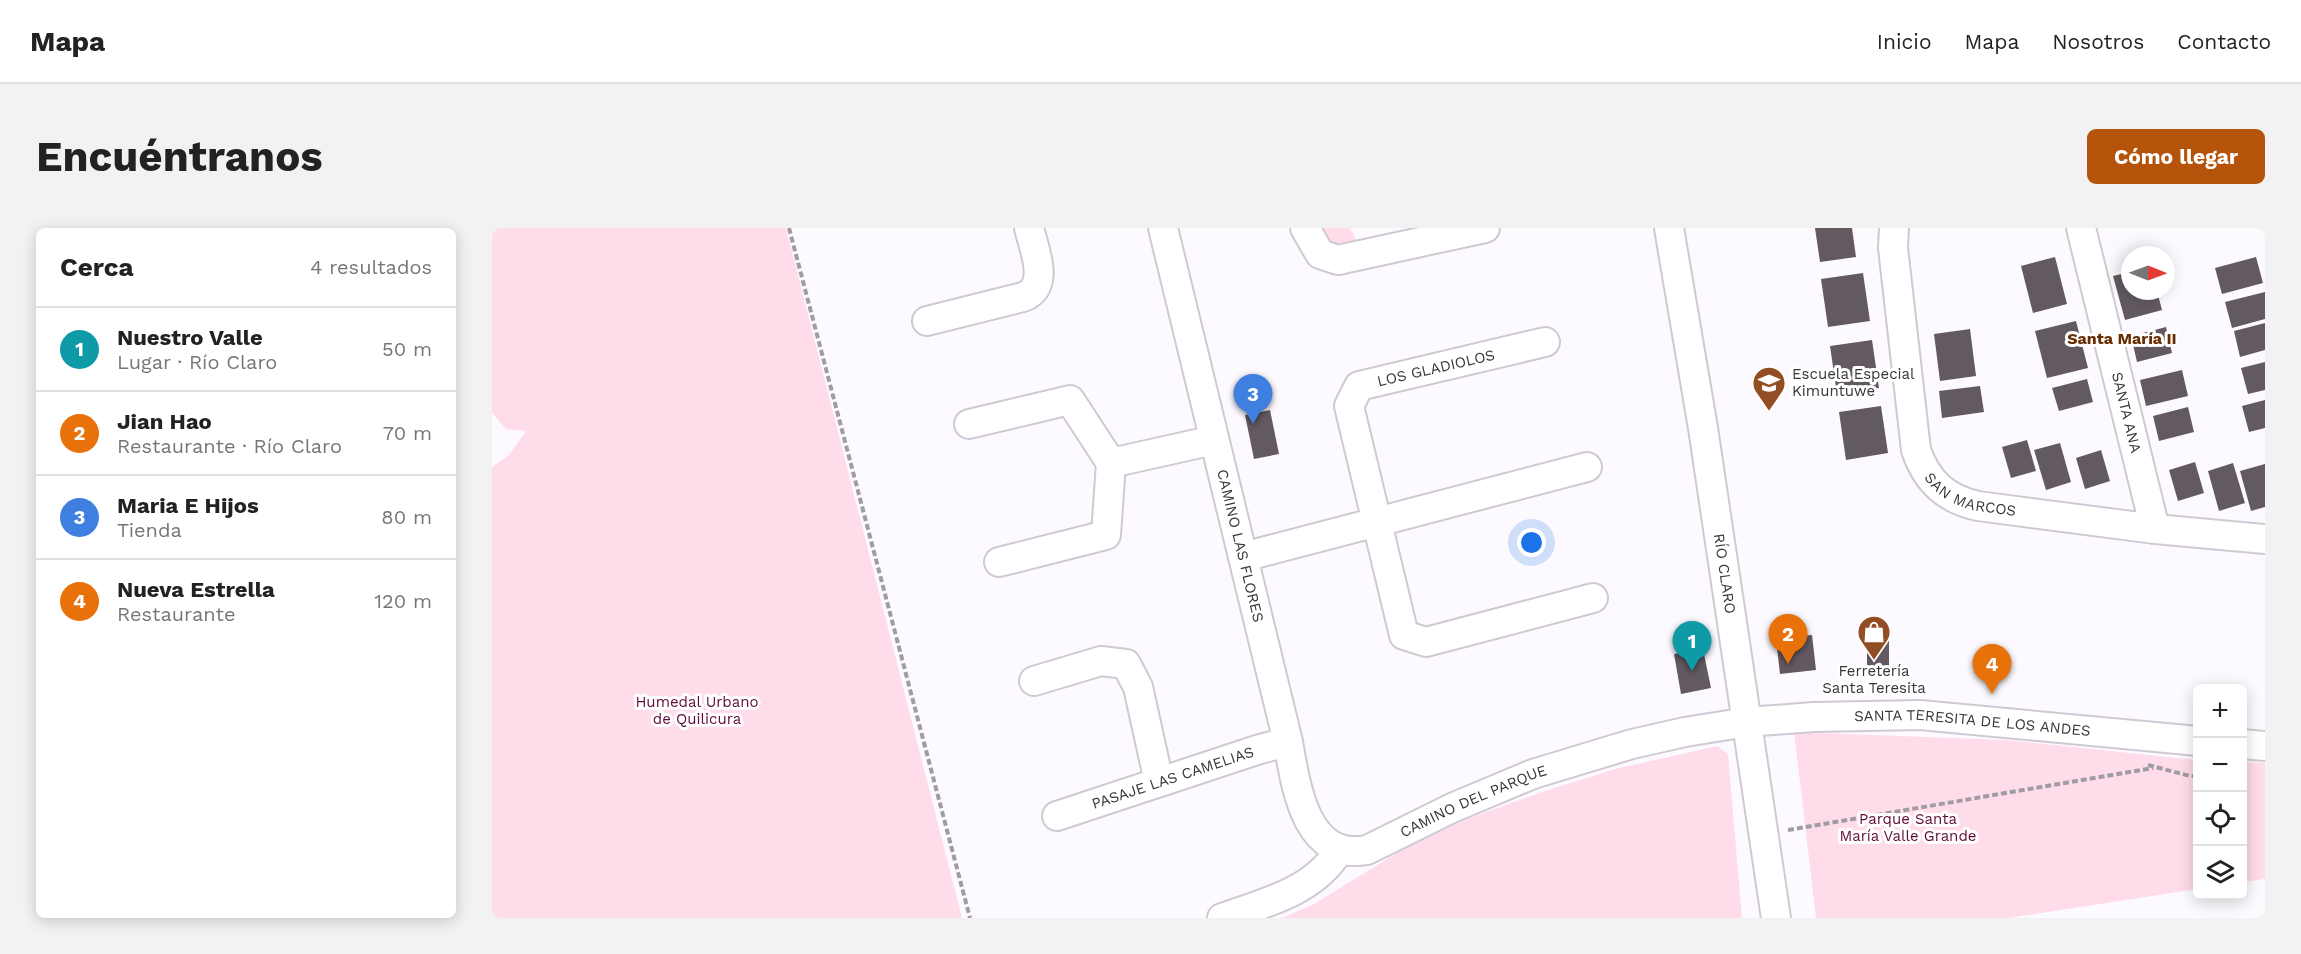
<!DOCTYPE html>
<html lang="es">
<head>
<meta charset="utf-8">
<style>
  :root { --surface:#fff; --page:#f2f2f2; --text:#222; --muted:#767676; --line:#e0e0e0; --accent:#b45309 }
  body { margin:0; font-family:"Work Sans",sans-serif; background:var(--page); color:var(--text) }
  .controls { position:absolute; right:18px; bottom:18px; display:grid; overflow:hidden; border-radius:9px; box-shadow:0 3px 15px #0003 }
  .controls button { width:54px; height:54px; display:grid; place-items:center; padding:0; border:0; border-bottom:2px solid var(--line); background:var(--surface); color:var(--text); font:30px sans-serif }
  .compass { position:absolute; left:1629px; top:18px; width:54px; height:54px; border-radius:50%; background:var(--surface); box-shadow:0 3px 15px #0003; rotate:91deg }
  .you { position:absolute; left:1040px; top:315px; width:21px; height:21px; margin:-15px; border:4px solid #fff; border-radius:50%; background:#1a73e8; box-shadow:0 0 0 9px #1a73e833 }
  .badge { display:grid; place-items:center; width:39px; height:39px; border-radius:50%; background:var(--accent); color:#fff; font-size:20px; font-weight:700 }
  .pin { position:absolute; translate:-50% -50px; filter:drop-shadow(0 2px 3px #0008) }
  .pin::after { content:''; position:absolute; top:32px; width:21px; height:18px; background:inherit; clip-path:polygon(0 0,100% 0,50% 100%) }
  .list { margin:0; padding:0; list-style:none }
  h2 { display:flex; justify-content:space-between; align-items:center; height:78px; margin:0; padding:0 24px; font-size:26px }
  h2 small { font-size:20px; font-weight:400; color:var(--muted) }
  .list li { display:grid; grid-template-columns:39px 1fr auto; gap:18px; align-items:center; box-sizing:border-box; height:84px; padding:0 24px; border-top:2px solid var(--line) }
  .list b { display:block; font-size:22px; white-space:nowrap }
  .list p { margin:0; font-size:20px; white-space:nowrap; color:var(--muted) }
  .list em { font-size:20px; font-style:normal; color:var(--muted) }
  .icon { flex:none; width:33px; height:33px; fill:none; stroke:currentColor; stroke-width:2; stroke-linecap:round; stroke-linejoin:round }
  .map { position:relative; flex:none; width:1773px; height:690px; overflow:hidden; border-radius:9px }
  header { display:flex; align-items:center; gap:36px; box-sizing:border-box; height:84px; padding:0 30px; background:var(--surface); border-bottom:2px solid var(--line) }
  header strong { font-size:28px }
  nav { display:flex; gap:33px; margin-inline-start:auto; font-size:21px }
  .intro { display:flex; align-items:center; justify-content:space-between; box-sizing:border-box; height:144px; padding:0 36px }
  h1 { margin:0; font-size:42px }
  .button { padding:15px 27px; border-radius:9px; background:var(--accent); color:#fff; font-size:21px; font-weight:700 }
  main { display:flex; gap:36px; padding:0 36px }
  aside { flex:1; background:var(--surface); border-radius:9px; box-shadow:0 3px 15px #0003 }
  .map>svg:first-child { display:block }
  .green { fill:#ffdce9 }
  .building { fill:#635a61 }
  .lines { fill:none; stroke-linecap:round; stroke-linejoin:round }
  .minor-casing { stroke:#d0c9d3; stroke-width:32 }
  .path { stroke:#a09da2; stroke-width:4; stroke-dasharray:6 3; stroke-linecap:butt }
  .minor { stroke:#fff; stroke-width:28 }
  .labels { text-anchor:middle; stroke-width:6; stroke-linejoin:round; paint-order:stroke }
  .street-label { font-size:15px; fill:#383539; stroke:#fff }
  .poi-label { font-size:15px; fill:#383539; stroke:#fff; text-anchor:start }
  .park-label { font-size:15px; fill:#600c3a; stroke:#fff }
  .neighbourhood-label { font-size:16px; font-weight:bold; fill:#682c00; stroke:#fff }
</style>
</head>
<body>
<header>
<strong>Mapa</strong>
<nav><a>Inicio</a><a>Mapa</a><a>Nosotros</a><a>Contacto</a></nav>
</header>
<div class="intro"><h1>Encuéntranos</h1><a class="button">Cómo llegar</a></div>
<main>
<aside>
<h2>Cerca<small>4 resultados</small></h2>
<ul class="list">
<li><span class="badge" style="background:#0f9aa8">1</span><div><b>Nuestro Valle</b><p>Lugar · Río Claro</p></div><em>50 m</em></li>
<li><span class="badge" style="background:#e8710a">2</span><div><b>Jian Hao</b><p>Restaurante · Río Claro</p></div><em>70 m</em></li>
<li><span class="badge" style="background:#3f7fe0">3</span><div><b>Maria E Hijos</b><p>Tienda</p></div><em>80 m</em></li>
<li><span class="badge" style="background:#e8710a">4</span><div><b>Nueva Estrella</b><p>Restaurante</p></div><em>120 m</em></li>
</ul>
</aside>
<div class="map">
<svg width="1773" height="690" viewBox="0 0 1773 690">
  <rect width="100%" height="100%" fill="#fdfaff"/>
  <g class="green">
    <path d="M0 0H294L470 690H0V239L17 227 34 203 14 201 0 185Z"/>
    <path d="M823 0H858L867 18 834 21Z"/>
    <path d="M1302 504 1514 512 1705 532V661L1517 690H1324Z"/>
    <path d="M1225 518 1236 526 1250 690H790L822 676 918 617 975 591 1053 563 1123 541Z"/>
    <path d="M1751 534 1773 535V651L1751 654Z"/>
  </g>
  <g class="building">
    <path d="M1323 0H1360L1364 29 1328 34Z"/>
    <path d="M1563 29 1575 76 1541 85 1529 38Z"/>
    <path d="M1764 29 1771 55 1730 66 1723 40Z"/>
    <path d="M1638 44V63H1665L1670 82 1633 92 1621 48Z"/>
    <path d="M1371 45 1378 93 1336 99 1329 51Z"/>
    <path d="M1773 64V91L1740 100 1733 74Z"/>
    <path d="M1584 93 1596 140 1555 150 1543 103Z"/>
    <path d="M1773 95V122L1748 129 1742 103Z"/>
    <path d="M1674 99 1680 125 1645 134 1639 108Z"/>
    <path d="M1478 101 1484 148 1448 153 1442 106Z"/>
    <path d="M1380 112 1387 160 1345 166 1338 118Z"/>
    <path d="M1773 134V162L1756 166 1749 140Z"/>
    <path d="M1690 142 1696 168 1654 178 1648 152Z"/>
    <path d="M1595 151 1601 174 1567 183 1560 160Z"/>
    <path d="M1488 158 1492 184 1450 190 1447 163Z"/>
    <path d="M1773 172V200L1757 204 1750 178Z"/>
    <path d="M1389 178 1396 225 1354 232 1347 184Z"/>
    <path d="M1696 179 1702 204 1667 213 1661 188Z"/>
    <path d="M778 182 787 226 762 231 753 187Z"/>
    <path d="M1535 212 1544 243 1519 250 1510 219Z"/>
    <path d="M1568 215 1579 254 1554 262 1542 222Z"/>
    <path d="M1609 222 1618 253 1593 261 1584 230Z"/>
    <path d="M1703 234 1712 265 1686 273 1677 242Z"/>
    <path d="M1741 235 1753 275 1727 283 1716 243Z"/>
    <path d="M1773 236V279L1759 283 1748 243Z"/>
    <rect x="1375" y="402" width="22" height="43"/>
    <path d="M1320 407 1324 442 1288 446 1284 411Z"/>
    <path d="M1211 421 1219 460 1189 466 1182 426Z"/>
  </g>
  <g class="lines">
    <g class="minor-casing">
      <g id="minor">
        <path id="s1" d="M671 0 796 514C804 558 813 633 875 622L960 580 1041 546 1140 516 1193 504 1255 494 1322 489 1428 487 1706 513"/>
        <path d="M813 0 828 26 846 32 993 0"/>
        <path id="s2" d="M1177 0 1211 200 1284 690"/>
        <path id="s3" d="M1402 0 1401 20 1424 222C1435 254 1454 271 1486 278L1663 301 1773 311"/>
        <path id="s4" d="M1589 0 1663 301"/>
        <path d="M435 93 531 69C559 59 542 21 537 0"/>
        <path d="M1053 114 867 158 857 178 912 407 934 414 1101 370"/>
        <path d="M477 196 578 172 619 235"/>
        <path d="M619 235 722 212"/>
        <path d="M751 329 1095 239"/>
        <path d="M507 334 614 307 619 235"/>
        <path d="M542 453 609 433 634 436 646 459 667 554"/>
        <path d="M1750 516 1773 518"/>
        <path id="s5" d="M565 588 768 521 796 514"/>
        <path d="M730 690C773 675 823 663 847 622"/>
      </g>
    </g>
    <g class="path">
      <path d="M297 0 478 690"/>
      <path d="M1656 537 1698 548H1706"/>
      <path d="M1296 602 1661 540"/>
    </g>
    <use href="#minor" class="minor"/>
  </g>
  <defs>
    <g id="school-pin" transform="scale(1.725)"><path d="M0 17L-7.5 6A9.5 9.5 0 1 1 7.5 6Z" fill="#924d22" stroke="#fff"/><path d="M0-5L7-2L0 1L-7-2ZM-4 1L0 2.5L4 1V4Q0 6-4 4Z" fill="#fff"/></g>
    <g id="shop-pin" transform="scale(1.725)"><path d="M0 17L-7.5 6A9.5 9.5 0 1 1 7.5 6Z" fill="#924d22" stroke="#fff"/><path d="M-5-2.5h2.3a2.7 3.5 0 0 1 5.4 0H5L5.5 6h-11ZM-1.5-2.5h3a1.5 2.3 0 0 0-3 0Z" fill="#fff"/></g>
  </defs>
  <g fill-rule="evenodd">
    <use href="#school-pin" x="1277" y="155"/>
    <use href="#shop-pin" x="1382" y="404"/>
  </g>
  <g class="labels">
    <g class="street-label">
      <text transform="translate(944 140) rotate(-13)" y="5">LOS GLADIOLOS</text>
      <text dy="5" stroke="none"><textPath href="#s4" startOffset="190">SANTA ANA</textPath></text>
      <text dy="5" stroke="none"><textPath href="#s3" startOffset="300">SAN MARCOS</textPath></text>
      <text dy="5" stroke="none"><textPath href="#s1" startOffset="327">CAMINO LAS FLORES</textPath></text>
      <text dy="5" stroke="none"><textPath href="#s2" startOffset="350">RÍO CLARO</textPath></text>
      <text dy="5" stroke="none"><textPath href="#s1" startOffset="1310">SANTA TERESITA DE LOS ANDES</textPath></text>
      <text dy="5" stroke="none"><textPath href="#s5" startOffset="122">PASAJE LAS CAMELIAS</textPath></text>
      <text dy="5" stroke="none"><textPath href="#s1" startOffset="798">CAMINO DEL PARQUE</textPath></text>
    </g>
    <g class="poi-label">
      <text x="1300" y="151">Escuela Especial<tspan x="1300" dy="17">Kimuntuwe</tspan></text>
      <text x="1382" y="448" text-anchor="middle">Ferretería<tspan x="1382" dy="17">Santa Teresita</tspan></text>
    </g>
    <g class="park-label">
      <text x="205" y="479">Humedal Urbano<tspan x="205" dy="17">de Quilicura</tspan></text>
      <text x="1416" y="596">Parque Santa<tspan x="1416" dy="17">María Valle Grande</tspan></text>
    </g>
    <g class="neighbourhood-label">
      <text x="1630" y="116">Santa María II</text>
    </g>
  </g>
</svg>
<div class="controls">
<button>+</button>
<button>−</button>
<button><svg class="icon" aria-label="locate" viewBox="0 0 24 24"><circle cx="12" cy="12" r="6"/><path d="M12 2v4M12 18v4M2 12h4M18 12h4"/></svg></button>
<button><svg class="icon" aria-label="layers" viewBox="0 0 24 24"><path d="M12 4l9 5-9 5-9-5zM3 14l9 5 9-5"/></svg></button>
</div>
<svg class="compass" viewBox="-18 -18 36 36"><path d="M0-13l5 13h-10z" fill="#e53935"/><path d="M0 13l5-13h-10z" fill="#767676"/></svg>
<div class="you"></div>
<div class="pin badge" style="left:1200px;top:443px;background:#0f9aa8">1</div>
<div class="pin badge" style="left:1296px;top:436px;background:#e8710a">2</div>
<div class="pin badge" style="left:761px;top:196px;background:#3f7fe0">3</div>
<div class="pin badge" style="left:1500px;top:466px;background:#e8710a">4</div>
</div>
</main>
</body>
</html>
